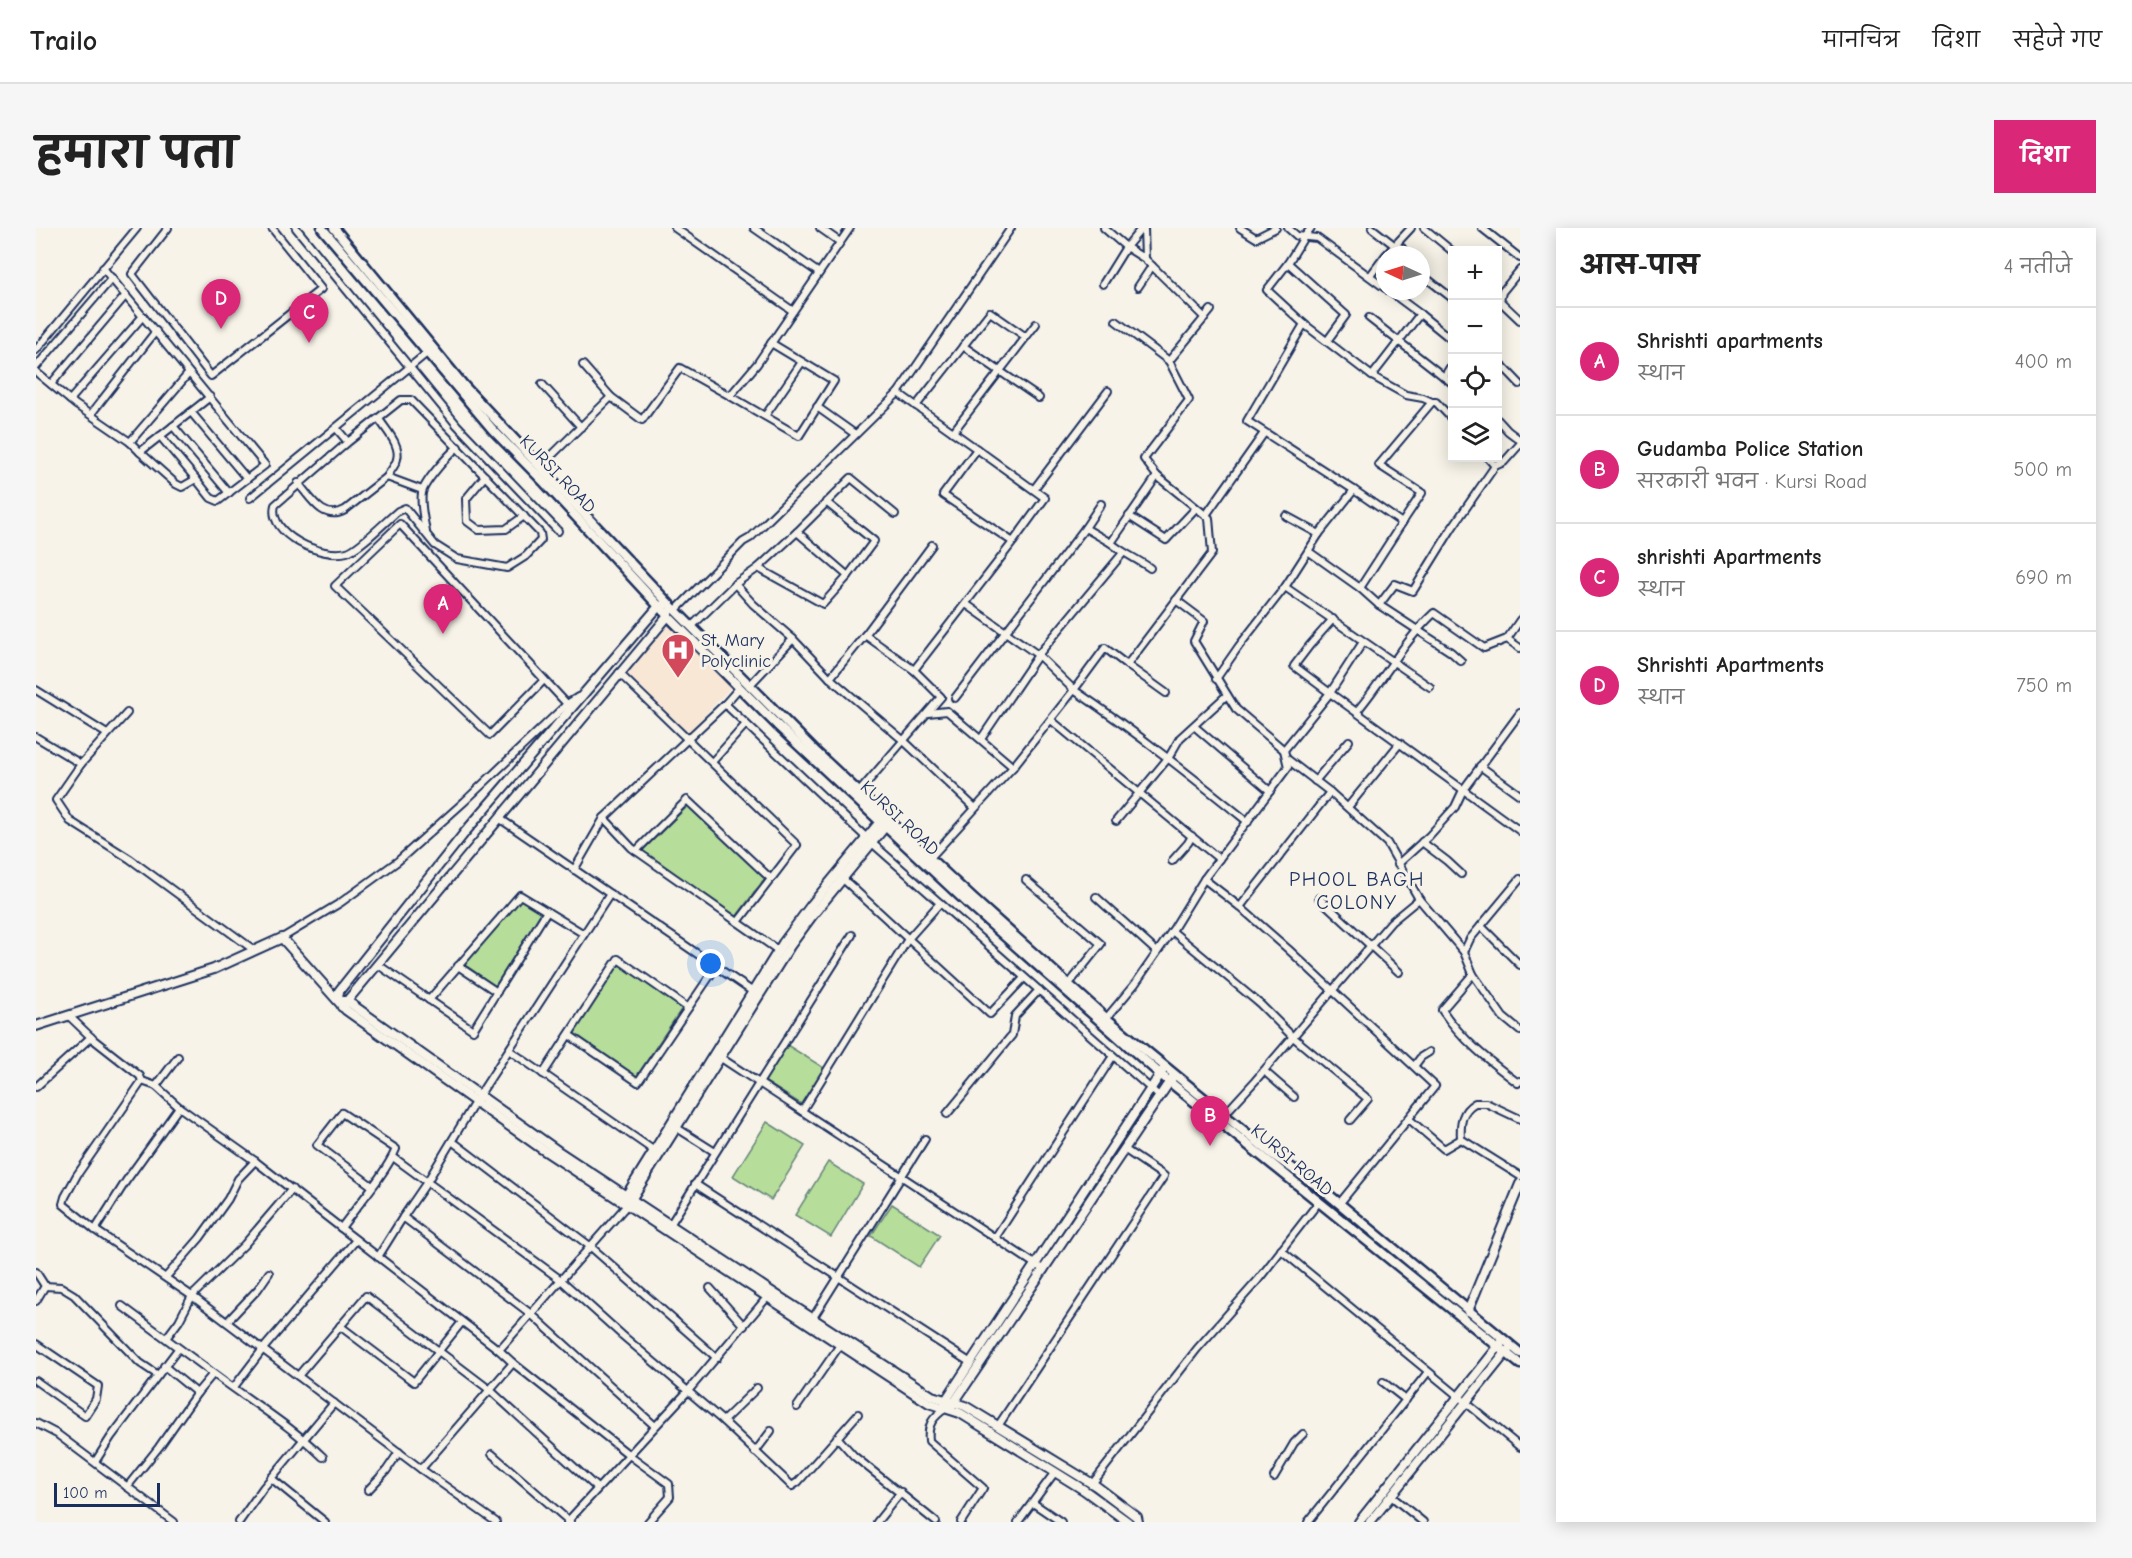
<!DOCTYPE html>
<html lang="hi">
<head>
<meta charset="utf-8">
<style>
  :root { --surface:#fff; --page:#f6f6f6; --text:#222; --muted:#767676; --line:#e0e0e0; --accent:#db2777 }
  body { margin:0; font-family:"Comic Neue","Playpen Sans Deva",sans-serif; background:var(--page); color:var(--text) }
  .controls { position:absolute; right:18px; top:18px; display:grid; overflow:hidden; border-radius:0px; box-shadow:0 3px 15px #0003 }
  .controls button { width:54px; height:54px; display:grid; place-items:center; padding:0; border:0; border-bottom:2px solid var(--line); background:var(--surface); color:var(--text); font:30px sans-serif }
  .compass { position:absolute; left:1340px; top:18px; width:54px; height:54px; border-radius:50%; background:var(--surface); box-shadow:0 3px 15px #0003; rotate:274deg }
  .scale { position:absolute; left:18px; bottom:15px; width:106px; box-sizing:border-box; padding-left:6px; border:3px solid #1b2f5e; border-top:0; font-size:16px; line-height:21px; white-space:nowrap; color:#1b2f5e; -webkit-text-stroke:4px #f7f3e8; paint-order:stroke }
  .you { position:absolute; left:675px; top:736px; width:21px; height:21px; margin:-15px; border:4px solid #fff; border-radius:50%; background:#1a73e8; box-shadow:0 0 0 9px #1a73e833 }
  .badge { display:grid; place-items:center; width:39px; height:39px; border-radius:50%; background:var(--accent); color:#fff; font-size:20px; font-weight:700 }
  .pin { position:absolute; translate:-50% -50px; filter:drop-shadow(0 2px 3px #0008) }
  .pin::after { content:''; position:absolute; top:32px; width:21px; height:18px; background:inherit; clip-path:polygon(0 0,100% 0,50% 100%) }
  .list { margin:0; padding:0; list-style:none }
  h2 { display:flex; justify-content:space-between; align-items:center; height:78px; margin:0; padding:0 24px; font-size:26px }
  h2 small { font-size:20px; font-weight:400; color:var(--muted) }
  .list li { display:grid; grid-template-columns:39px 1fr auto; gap:18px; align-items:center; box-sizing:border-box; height:108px; padding:0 24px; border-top:2px solid var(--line) }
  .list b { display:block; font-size:22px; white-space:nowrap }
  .list p { margin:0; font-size:20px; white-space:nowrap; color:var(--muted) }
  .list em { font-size:20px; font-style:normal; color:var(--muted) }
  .icon { flex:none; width:33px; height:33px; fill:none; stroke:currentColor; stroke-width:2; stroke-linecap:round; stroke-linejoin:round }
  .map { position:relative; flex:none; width:1484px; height:1294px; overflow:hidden; border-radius:0px }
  header { display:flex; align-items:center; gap:36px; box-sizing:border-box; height:84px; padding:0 30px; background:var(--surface); border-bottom:2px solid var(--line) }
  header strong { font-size:28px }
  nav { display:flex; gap:33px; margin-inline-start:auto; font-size:21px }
  .intro { display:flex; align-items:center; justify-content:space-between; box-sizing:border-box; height:144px; padding:0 36px }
  h1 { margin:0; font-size:42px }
  .button { padding:15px 27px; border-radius:0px; background:var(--accent); color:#fff; font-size:21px; font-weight:700 }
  main { display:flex; gap:36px; padding:0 36px }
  aside { flex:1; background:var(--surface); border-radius:0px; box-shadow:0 3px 15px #0003 }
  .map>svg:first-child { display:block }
  .built { fill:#f8e7d5 }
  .green { fill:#b6dd99; stroke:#68867c; stroke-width:1.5 }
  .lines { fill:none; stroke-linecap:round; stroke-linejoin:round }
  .minor-casing { stroke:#1b2f5e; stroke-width:10 }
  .tertiary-casing { stroke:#1b2f5e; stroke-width:12 }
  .secondary-casing { stroke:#1b2f5e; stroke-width:13 }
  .minor { stroke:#f7f3e8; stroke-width:6 }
  .tertiary { stroke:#f7f3e8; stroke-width:8 }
  .secondary { stroke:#f7f3e8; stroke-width:8 }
  .labels { text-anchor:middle; stroke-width:6; stroke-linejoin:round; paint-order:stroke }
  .street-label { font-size:18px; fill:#1b2f5e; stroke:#f7f3e8 }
  .poi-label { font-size:18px; fill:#1b2f5e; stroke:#f7f3e8; text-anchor:start }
  .neighbourhood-label { font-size:20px; letter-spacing:1.5px; fill:#1b2f5e; stroke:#f7f3e8 }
</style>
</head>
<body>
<header>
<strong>Trailo</strong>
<nav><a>मानचित्र</a><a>दिशा</a><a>सहेजे गए</a></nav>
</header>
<div class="intro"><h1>हमारा पता</h1><a class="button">दिशा</a></div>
<main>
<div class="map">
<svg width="1484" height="1294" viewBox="0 0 1484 1294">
  <rect width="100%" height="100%" fill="#f7f3e8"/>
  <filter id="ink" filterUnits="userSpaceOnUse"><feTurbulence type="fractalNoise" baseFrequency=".0167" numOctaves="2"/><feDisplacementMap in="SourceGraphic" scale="12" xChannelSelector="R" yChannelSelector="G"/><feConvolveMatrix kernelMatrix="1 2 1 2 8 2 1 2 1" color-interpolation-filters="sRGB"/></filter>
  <g filter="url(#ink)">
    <path class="built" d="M633 397 696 458 652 505 588 444Z"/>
    <g class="green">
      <path d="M652 578 729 650 700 689 606 623Z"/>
      <path d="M484 671 506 684 459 758 428 736Z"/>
      <path d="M583 736 646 780 600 849 538 805Z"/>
      <path d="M751 817 788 840 765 876 728 853Z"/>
      <path d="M731 894 769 918 735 972 697 948Z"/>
      <path d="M792 934 827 956 795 1009 759 987Z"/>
      <path d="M856 976 904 1007 883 1039 835 1008Z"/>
    </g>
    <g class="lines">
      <g class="minor-casing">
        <g id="minor">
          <path d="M132 0 96 46 175 148 285 61 236 0"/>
          <path d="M260 0 421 197 522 303"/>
          <path d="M639 0 757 83"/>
          <path d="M718 0 783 45"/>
          <path d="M784 0 804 14"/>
          <path d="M1068 0 1090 19 1109 31 1169 90"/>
          <path d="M1108 0 1109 31"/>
          <path d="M1204 0 1220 10 1240 0"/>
          <path d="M1252 0 1261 8 1281 10 1349 60"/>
          <path d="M1336 0 1358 17 1366 20 1370 27"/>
          <path d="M1388 0 1416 23"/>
          <path d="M1446 0 1484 30"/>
          <path d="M1350 27 1375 0"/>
          <path d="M1252 35 1268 9 1275 0"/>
          <path d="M67 40 229 237 182 273 175 270 160 251 146 259 140 256 104 224"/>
          <path d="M1385 46 1416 70"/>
          <path d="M1334 48 1349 28"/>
          <path d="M1067 56 1090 19 1106 0"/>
          <path d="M1102 59 1116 38"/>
          <path d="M1353 63 1384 86"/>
          <path d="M1464 73 1466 64 1484 42"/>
          <path d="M1462 77 1464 73 1484 92"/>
          <path d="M1333 90 1416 155"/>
          <path d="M1080 93 1133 133"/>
          <path d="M1268 96 1211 193 1318 262"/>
          <path d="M1291 113 1310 87 1252 35 1231 62 1268 96 1336 148"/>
          <path d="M927 118 1003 170"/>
          <path d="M0 122 101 0"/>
          <path d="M1462 133 1484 156"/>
          <path d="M547 137 575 169"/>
          <path d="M0 139 76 50"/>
          <path d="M0 144 40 177 94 214"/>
          <path d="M153 145 94 214 104 224 174 169"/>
          <path d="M1408 149 1416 136"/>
          <path d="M15 156 90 67"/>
          <path d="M506 156 545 199"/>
          <path d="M694 168 763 208 798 153 735 115"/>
          <path d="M34 172 107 88"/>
          <path d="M1396 174 1387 170 1370 167 1336 148 1384 86 1416 112"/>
          <path d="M880 178 954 84 990 109"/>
          <path d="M781 179 819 206"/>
          <path d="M155 184 211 251"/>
          <path d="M55 186 120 103"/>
          <path d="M729 188 766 134"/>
          <path d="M343 191C350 202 365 217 361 231 360 237 354 243 351 249"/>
          <path d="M1462 192 1472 203 1484 212"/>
          <path d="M137 198 193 265"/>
          <path d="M300 200 312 214 239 277C231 307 287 331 311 324 323 321 351 292 362 283L369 280 399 317 421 331 471 340 490 328 505 312 504 305 375 172H365L312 214"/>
          <path d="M917 204 1000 96"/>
          <path d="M124 208 160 251"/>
          <path d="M941 221 862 165 975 0"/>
          <path d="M1459 238 1468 234 1484 216"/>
          <path d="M504 239 575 169 606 192 644 140 694 168 721 136 814 0"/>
          <path d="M449 248 430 271 431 293 443 302 470 301 488 288"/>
          <path d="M1121 248 1108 231 1153 172 1133 133 1175 82"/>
          <path d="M262 255C275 270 287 294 309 282L351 249 386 262"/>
          <path d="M998 261 1072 163"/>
          <path d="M214 270 391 125"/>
          <path d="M1170 287 1228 205"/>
          <path d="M1093 288 1130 312 1160 280"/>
          <path d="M1250 288 1283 306"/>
          <path d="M1366 295 1386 265 1343 237 1396 174H1400L1416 191"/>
          <path d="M1049 300 1065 276"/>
          <path d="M390 304C388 291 384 277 386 265 388 254 413 226 422 219"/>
          <path d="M761 304 812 348"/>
          <path d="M1075 315C1087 325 1101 331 1114 340"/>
          <path d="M722 340 787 376 812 348 838 313 790 274"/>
          <path d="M699 356 717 376 757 411"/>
          <path d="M1249 359 1394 459"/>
          <path d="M1324 360 1343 377 1415 424 1425 433"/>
          <path d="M1140 372 1168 393 1158 413 1200 481 1248 522"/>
          <path d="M1343 377 1359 356 1377 363 1416 300 1459 238 1452 230"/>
          <path d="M639 383 707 314 714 310 862 165"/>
          <path d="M1297 391 1274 417 1258 438 1294 465 1327 414"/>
          <path d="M655 399 699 356 722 340 761 304 815 250 859 286"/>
          <path d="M829 407 896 317"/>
          <path d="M1471 411 1484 392"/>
          <path d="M1091 437 1130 465"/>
          <path d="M878 442 977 314 907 267 941 221 1009 270 977 314"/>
          <path d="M583 445 761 617 702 694"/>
          <path d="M794 450 868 513 939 580"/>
          <path d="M1180 451 1203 418 1249 359 1283 306 1318 262 1366 295 1324 360 1272 323"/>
          <path d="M508 452 454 507 299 358 364 296 531 476"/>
          <path d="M713 458 757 411 794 450 829 407 878 442 905 469 823 564"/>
          <path d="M0 462 71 506"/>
          <path d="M919 470 1049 300 1075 315 1121 248 1173 290 1176 325 1091 437 1069 420 1038 462C1099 503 1155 548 1212 594"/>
          <path d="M689 476 836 615 1123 868"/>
          <path d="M1321 483C1348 451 1367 414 1398 385L1448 420 1471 411 1484 420"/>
          <path d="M91 485 45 536 20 572 34 593 94 631 218 722"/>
          <path d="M892 485 911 483 977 539"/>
          <path d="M1015 492 1183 631"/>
          <path d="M1158 498 1234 563"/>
          <path d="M0 509 45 536"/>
          <path d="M945 511 1002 427 1087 325"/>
          <path d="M1251 531 1294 564 1351 615 1383 671 1428 724"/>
          <path d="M676 534 710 496"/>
          <path d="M1444 538 1484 567"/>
          <path d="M1279 553 1313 513"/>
          <path d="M1312 579 1364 515"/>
          <path d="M463 590 720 766"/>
          <path d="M568 590 596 620 743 723"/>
          <path d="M1080 593 1133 529 1144 510 1191 467"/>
          <path d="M1386 614 1411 633 1425 646"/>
          <path d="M600 623 651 572 734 650"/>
          <path d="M894 630 977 539 1038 462 1002 427 930 376"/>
          <path d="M1136 633 1152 615 1156 608"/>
          <path d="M1362 636 1393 608 1419 579 1427 562 1484 485"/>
          <path d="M538 642 568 590 689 476 703 460"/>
          <path d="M806 650 954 786 988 750"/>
          <path d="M1168 651 1204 679 1252 721 1399 858 1303 976"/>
          <path d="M1484 651 1434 711 1428 724 1437 746 1406 782C1426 812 1453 833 1482 855L1484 853"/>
          <path d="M990 652 1065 716 1033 756"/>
          <path d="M574 666 439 874 391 954 367 989 495 1086 619 1198"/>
          <path d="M1060 669 1121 724"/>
          <path d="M1283 670 1363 744"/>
          <path d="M1204 679 1294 564"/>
          <path d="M1445 698 1484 737"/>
          <path d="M1136 703 1224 776 1257 809 1332 871 1314 892"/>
          <path d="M246 710 304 675 362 633 429 573 531 476 542 469"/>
          <path d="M341 736 437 802 511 683"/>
          <path d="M422 738 461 764"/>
          <path d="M1437 746 1467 789 1484 803"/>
          <path d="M393 772 484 667 548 706"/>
          <path d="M33 788 58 812 104 848 106 853 120 858 143 879 219 933 305 1000"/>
          <path d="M1068 793 1099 756 1136 703 1168 651 1252 539 1248 522 1294 465 1484 603"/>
          <path d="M533 807 602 854 680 739"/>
          <path d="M473 822 617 922"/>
          <path d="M682 828 1008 1042"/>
          <path d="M1379 837 1385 829 1393 824"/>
          <path d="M1228 843 1258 869"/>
          <path d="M507 846 582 731 652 780"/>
          <path d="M106 853 41 947 29 969 27 976 59 1002 156 1068 385 1241 477 1135 463 1122 591 977"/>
          <path d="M120 858 142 829"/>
          <path d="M0 859 55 809"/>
          <path d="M766 883 872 711 904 675"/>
          <path d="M911 886 976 807 979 788 1003 762"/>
          <path d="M1187 888 1219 853 1355 694 1383 671"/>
          <path d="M1373 891 1408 921 1425 911"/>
          <path d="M641 900 679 924"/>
          <path d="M1425 911C1424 896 1425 883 1439 875H1450L1484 891"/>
          <path d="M1425 911 1484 948"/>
          <path d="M416 913 555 1019 681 1130"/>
          <path d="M357 929 525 1052 586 1107 687 1193 756 1258 762 1254 822 1186"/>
          <path d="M659 956 935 1135"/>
          <path d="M336 958 281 917 306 885 360 921C350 945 321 978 305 1000L463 1122"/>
          <path d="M634 997 816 707"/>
          <path d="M59 1002 90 953 143 879"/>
          <path d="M959 1010 1077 828"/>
          <path d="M1245 1022 1484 1219"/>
          <path d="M342 1029 367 989"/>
          <path d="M0 1044 9 1058"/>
          <path d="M130 1049 164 1010 192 971 202 951 219 933"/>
          <path d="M9 1058 25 1059 38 1067 104 1135 122 1147"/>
          <path d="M674 1060 708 1098"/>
          <path d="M0 1073 9 1058"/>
          <path d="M86 1078C117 1101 147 1123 178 1146 214 1173 254 1197 287 1229"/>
          <path d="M775 1093 889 911"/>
          <path d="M191 1094 222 1061 233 1045"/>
          <path d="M304 1098 378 1154 426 1094"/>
          <path d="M131 1109 143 1093 156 1068 208 1017 256 961"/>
          <path d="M0 1116 62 1158 60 1171 49 1188 0 1153"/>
          <path d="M477 1135 592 1226 633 1256 634 1269 612 1294"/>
          <path d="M128 1138 161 1165"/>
          <path d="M262 1148 330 1068 454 1162 561 1260"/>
          <path d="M1347 1154 1370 1172"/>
          <path d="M198 1159 227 1121 320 1012"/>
          <path d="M761 1179 804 1117"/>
          <path d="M910 1180C897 1189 891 1196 893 1213L947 1260 925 1294"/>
          <path d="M687 1193 721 1160"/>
          <path d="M0 1195 21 1206 138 1294"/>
          <path d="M962 1198 1128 948 1088 921"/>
          <path d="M801 1209 818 1228 900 1294"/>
          <path d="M719 1224 735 1203"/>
          <path d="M456 1226 534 1294"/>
          <path d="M59 1234 75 1209 142 1121"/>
          <path d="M385 1241 460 1294"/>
          <path d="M1238 1249 1258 1215 1267 1206"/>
          <path d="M235 1250 289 1294"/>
          <path d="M1056 1256 1161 1121 1222 1052 1282 975"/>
          <path d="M91 1259 123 1219 161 1165 177 1146"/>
          <path d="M332 1262 350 1243 363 1224"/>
          <path d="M1355 1268 1387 1294"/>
          <path d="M997 1275 1025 1294"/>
          <path d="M203 1294 227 1260 298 1175"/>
          <path d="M531 1294 652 1163 734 1066"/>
          <path d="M841 1294 865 1264"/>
          <path d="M982 1294 1019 1244"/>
          <path d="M1272 1294 1392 1144"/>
        </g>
      </g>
      <g class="tertiary-casing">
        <g id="tertiary">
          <path d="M302 772 303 763 430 603 623 378 628 377"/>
          <path d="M307 773H311L522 923 736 1064 896 1168 929 1178 1060 1258 1101 1289 1102 1294"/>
          <path d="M306 779 632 388V384"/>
          <path d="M0 798 178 741 246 710 310 782 506 921 893 1175 924 1185 1048 1262 1092 1294"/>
          <path d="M590 973V968L747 715 776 676 847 590"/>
          <path d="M593 975 754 718 776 688 853 594"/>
          <path d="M1432 1083 1484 956"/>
          <path d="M910 1176V1172L1127 842"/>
          <path d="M917 1176 1136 850"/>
          <path d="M1323 1294 1466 1114"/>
          <path d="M1334 1294 1472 1122"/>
        </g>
      </g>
      <g class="secondary-casing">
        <g id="secondary">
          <path d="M286 0 457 202 509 255 632 388 741 497 937 680 1124 846 1484 1136"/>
          <path d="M298 0 428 158 633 376 781 525 936 670 1071 791 1236 926 1287 962 1484 1125"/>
        </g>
      </g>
      <use href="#minor" class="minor"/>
      <use href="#tertiary" class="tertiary"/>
      <use href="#secondary" class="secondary"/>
    </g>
  </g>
  <defs>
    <g id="hospital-pin" transform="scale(1.725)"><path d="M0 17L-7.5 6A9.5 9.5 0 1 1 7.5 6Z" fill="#d1495b" stroke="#f7f3e8"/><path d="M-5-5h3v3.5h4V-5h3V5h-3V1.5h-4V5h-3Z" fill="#fff"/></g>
  </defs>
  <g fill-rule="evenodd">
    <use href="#hospital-pin" x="642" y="422"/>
  </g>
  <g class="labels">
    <g class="street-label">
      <text transform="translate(522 246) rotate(46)" y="6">KURSI ROAD</text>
      <text transform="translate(864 590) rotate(43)" y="6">KURSI ROAD</text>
      <text transform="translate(1256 932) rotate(40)" y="6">KURSI ROAD</text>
    </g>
    <g class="poi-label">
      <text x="665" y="418">St. Mary<tspan x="665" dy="21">Polyclinic</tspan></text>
    </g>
    <g class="neighbourhood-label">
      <text x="1321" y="658">PHOOL BAGH<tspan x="1321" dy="23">COLONY</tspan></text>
    </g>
  </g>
</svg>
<div class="controls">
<button>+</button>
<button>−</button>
<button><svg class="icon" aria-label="locate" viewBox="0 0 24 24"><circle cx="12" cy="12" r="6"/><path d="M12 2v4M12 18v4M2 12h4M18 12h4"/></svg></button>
<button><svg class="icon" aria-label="layers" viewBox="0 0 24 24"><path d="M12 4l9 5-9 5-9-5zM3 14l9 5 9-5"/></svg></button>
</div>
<svg class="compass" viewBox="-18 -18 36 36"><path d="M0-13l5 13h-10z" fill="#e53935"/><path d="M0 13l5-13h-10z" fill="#767676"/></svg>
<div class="scale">100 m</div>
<div class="you"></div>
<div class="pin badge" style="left:407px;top:406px">A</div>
<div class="pin badge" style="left:1174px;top:918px">B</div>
<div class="pin badge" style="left:273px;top:115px">C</div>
<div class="pin badge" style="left:185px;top:101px">D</div>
</div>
<aside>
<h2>आस-पास<small>4 नतीजे</small></h2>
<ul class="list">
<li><span class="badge">A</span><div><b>Shrishti apartments</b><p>स्थान</p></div><em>400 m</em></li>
<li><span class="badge">B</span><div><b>Gudamba Police Station</b><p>सरकारी भवन · Kursi Road</p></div><em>500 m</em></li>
<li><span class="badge">C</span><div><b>shrishti Apartments</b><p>स्थान</p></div><em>690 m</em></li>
<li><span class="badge">D</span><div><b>Shrishti Apartments</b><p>स्थान</p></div><em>750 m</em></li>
</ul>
</aside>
</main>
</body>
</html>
